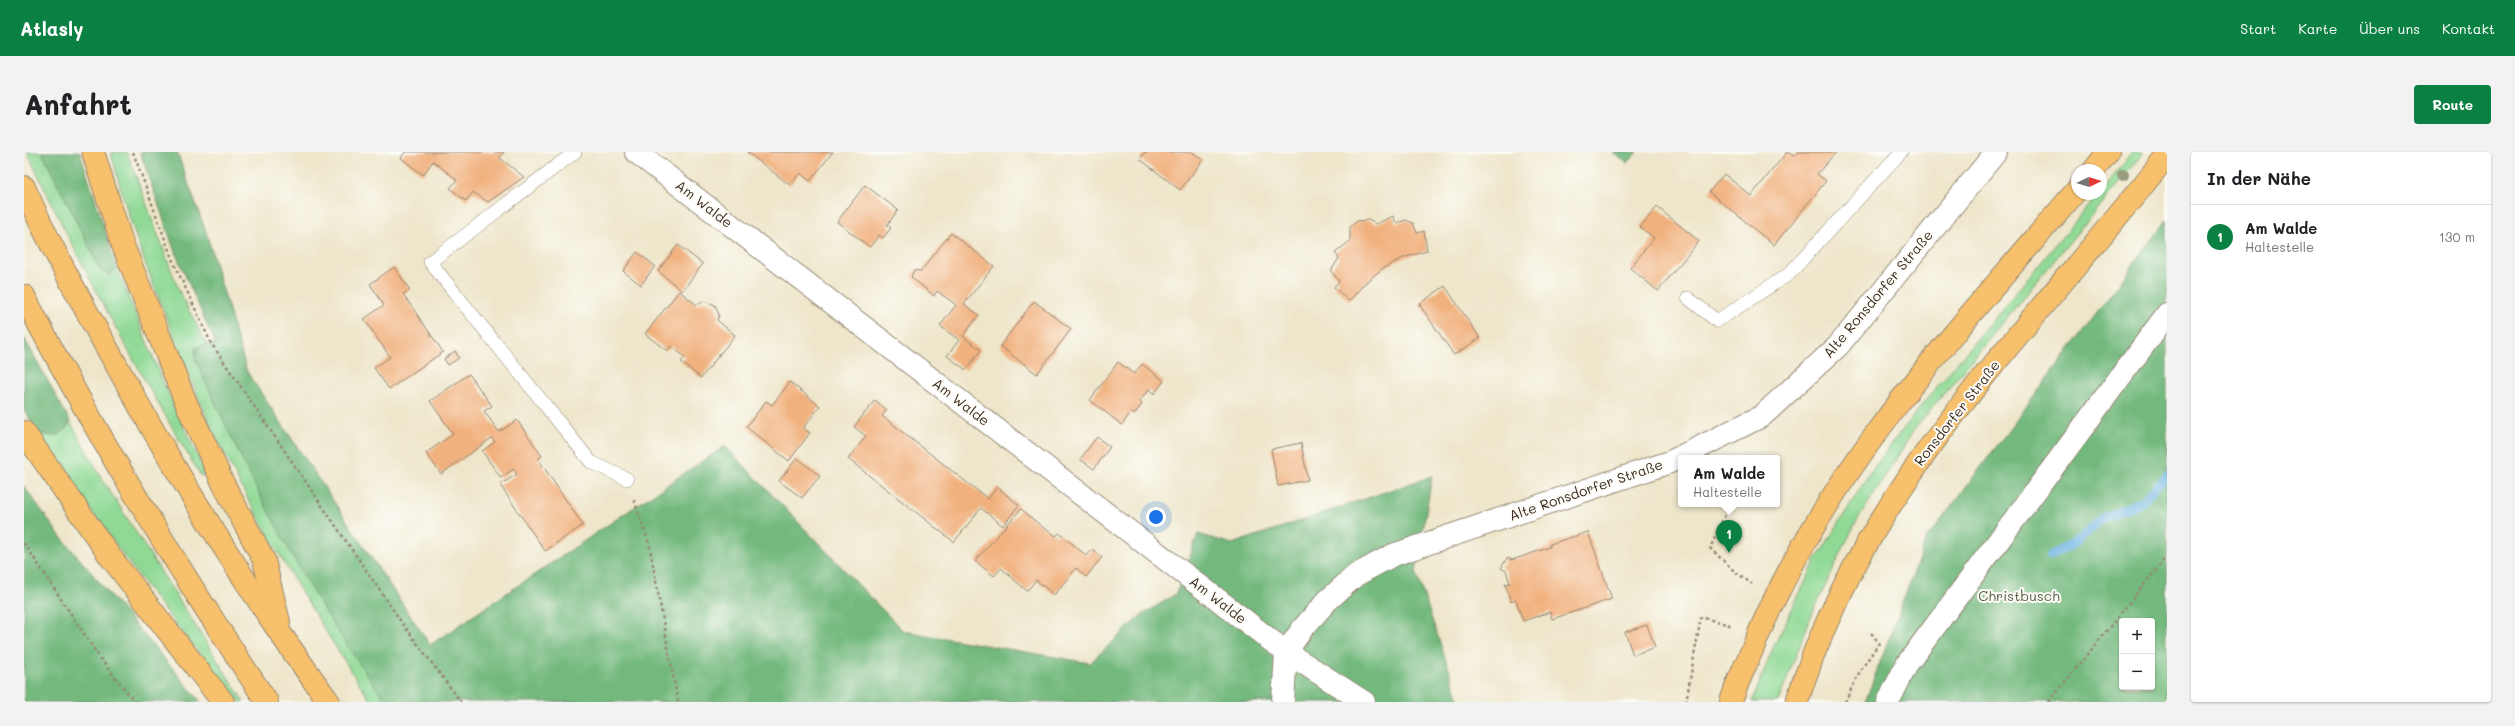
<!DOCTYPE html>
<html lang="de">
<head>
<meta charset="utf-8">
<style>
  :root { --surface:#fff; --page:#f2f2f2; --text:#202124; --muted:#757577; --line:#e0e0e0; --accent:#0b8043 }
  body { margin:0; font-family:Mali,sans-serif; background:var(--page); color:var(--text) }
  .controls { position:absolute; right:12px; bottom:12px; display:grid; overflow:hidden; border-radius:4px; box-shadow:0 1px 3px #0004 }
  .controls button { width:36px; height:36px; display:grid; place-items:center; padding:0; border:0; border-bottom:1px solid var(--line); background:var(--surface); color:var(--text); font:20px sans-serif }
  .compass { position:absolute; left:2047px; top:12px; width:36px; height:36px; border-radius:50%; background:var(--surface); box-shadow:0 1px 3px #0004; rotate:86deg }
  .you { position:absolute; left:1132px; top:365px; width:14px; height:14px; margin:-10px; border:3px solid #fff; border-radius:50%; background:#1a73e8; box-shadow:0 0 0 6px #1a73e833 }
  .badge { display:grid; place-items:center; width:26px; height:26px; border-radius:50%; background:var(--accent); color:#fff; font-size:13px; font-weight:700 }
  .pin { position:absolute; translate:-50% -33px; filter:drop-shadow(0 1px 2px #0008) }
  .pin::after { content:''; position:absolute; top:21px; width:14px; height:12px; background:inherit; clip-path:polygon(0 0,100% 0,50% 100%) }
  .popup { position:absolute; left:1654px; top:303px; width:102px; height:52px; box-sizing:border-box; display:grid; place-content:center; border-radius:4px; background:var(--surface); filter:drop-shadow(0 1px 3px #0005); font-size:13px; white-space:nowrap; color:var(--muted) }
  .popup b { font-size:15px; color:var(--text) }
  .popup::after { content:''; position:absolute; left:50%; top:100%; margin-left:-8px; border:8px solid transparent; border-top-color:var(--surface) }
  .list { margin:0; padding:0; list-style:none }
  h2 { display:flex; justify-content:space-between; align-items:center; height:52px; margin:0; padding:0 16px; font-size:17px }
  h2 small { font-size:13px; font-weight:400; color:var(--muted) }
  .list li { display:grid; grid-template-columns:26px 1fr auto; gap:12px; align-items:center; box-sizing:border-box; height:64px; padding:0 16px; border-top:1px solid var(--line) }
  .list b { display:block; font-size:15px; white-space:nowrap }
  .list p { margin:0; font-size:13px; white-space:nowrap; color:var(--muted) }
  .list em { font-size:13px; font-style:normal; color:var(--muted) }
  .map { position:relative; flex:none; width:2143px; height:550px; overflow:hidden; border-radius:4px }
  header { display:flex; align-items:center; gap:24px; box-sizing:border-box; height:56px; padding:0 20px; background:var(--accent); color:#fff }
  header strong { font-size:19px }
  nav { display:flex; gap:22px; margin-inline-start:auto; font-size:14px }
  .intro { display:flex; align-items:center; justify-content:space-between; box-sizing:border-box; height:96px; padding:0 24px }
  h1 { margin:0; font-size:28px }
  .button { padding:10px 18px; border-radius:4px; background:var(--accent); color:#fff; font-size:14px; font-weight:700 }
  main { display:flex; gap:24px; padding:0 24px }
  aside { flex:1; background:var(--surface); border-radius:4px; box-shadow:0 1px 3px #0004 }
  .map>svg:first-child { display:block }
  .green { fill:#8fd995; stroke:#65825a }
  .forest { fill:#73b97e; stroke:#57724e; fill-rule:evenodd }
  .lines { fill:none; stroke-linecap:round; stroke-linejoin:round }
  .stream { stroke:#6cb3e3; stroke-width:9 }
  .building { fill:#f1b17e }
  .service-casing { stroke:#948874; stroke-width:14 }
  .minor-casing { stroke:#948874; stroke-width:24 }
  .primary-casing { stroke:#948874; stroke-width:24 }
  .trunk-casing { stroke:#948874; stroke-width:24 }
  .path { stroke:#948874; stroke-width:2.5; stroke-dasharray:3 3; stroke-linecap:butt }
  .service { stroke:#fff; stroke-width:13 }
  .minor { stroke:#fff; stroke-width:22 }
  .primary { stroke:#f7c06c; stroke-width:22 }
  .trunk { stroke:#f7c06c; stroke-width:22 }
  .tree { fill:#999c7f }
  .labels { text-anchor:middle; stroke-width:4; stroke-linejoin:round; paint-order:stroke }
  .street-label { font-size:14px; fill:#3b2a1e; stroke:#fdfcf7 }
  .park-label { font-size:14px; fill:#545f42; stroke:#fdfcf7 }
</style>
</head>
<body>
<header>
<strong>Atlasly</strong>
<nav><a>Start</a><a>Karte</a><a>Über uns</a><a>Kontakt</a></nav>
</header>
<div class="intro"><h1>Anfahrt</h1><a class="button">Route</a></div>
<main>
<div class="map">
<svg width="2143" height="550" viewBox="0 0 2143 550">
  <rect width="100%" height="100%" fill="#fdfcf7"/>
  <filter id="ink" filterUnits="userSpaceOnUse"><feTurbulence type="fractalNoise" baseFrequency=".025" numOctaves="2"/><feDisplacementMap in="SourceGraphic" scale="8" xChannelSelector="R" yChannelSelector="G"/><feConvolveMatrix kernelMatrix="1 2 1 2 8 2 1 2 1" color-interpolation-filters="sRGB"/></filter>
  <filter id="wash" filterUnits="userSpaceOnUse"><feTurbulence type="fractalNoise" baseFrequency=".012" numOctaves="4" result="noise"/><feDisplacementMap in="SourceGraphic" scale="16" xChannelSelector="R" yChannelSelector="G"/><feGaussianBlur stdDeviation="0.9" result="paint"/><feColorMatrix in="noise" values="0 0 0 0 0 0 0 0 0 0 0 0 0 0 0 0 0 1.4 0 .05"/><feComposite in="paint" operator="in"/></filter>
  <g filter="url(#wash)">
    <rect width="100%" height="100%" fill="#eee6ca"/>
    <g class="green">
      <path d="M3 0H18L77 119 85 123 93 116 137 225 178 314 179 324 176 323C113 218 55 111 3 0Z"/>
      <path d="M87 0H103L155 139 183 193 171 196 303 462 363 550H347L346 548C294 469 244 388 201 303 180 263 164 219 147 177 123 119 102 61 87 0Z"/>
      <path d="M2108 0H2120L1890 278 1830 374 1788 462 1754 550H1728L1749 496 1792 408 1847 319 1897 254 2074 42H2077V39Z"/>
      <path d="M46 269 78 327 220 550H216C143 466 76 374 14 281 30 284 38 287 46 269Z"/>
    </g>
    <g class="forest">
      <path d="M18 0H56L93 116 85 123 77 119Z"/>
      <path d="M116 0H153L183 83 223 220 406 493 701 294 879 479 1066 511 1115 465 1152 442 1174 382 1208 392 1408 324 1392 420 1436 550H363C284 446 226 328 172 209L171 196 191 191 151 100Z"/>
      <path d="M1589 0H1613L1603 11Z"/>
      <path d="M2143 68V550H1841L1902 388ZM2098 469H2128V535H2098Z"/>
      <path d="M0 186 46 269C38 287 30 284 14 281L0 258Z"/>
      <path d="M0 334 36 384 177 550H0Z"/>
    </g>
    <g class="lines">
      <path class="stream" d="M2026 404 2054 389 2079 366 2118 349 2143 323"/>
    </g>
    <g id="blocks">
      <g class="building">
        <path d="M381 0H480L476 6 500 25 464 50 449 40 442 49 426 36 433 28 409 9 399 23 377 6Z"/>
        <path d="M723 0H809L786 29 776 21 766 33Z"/>
        <path d="M1121 0H1168L1179 8 1156 38 1116 7Z"/>
        <path d="M1763 0 1771 4 1774 0H1812L1793 22 1802 29 1750 93 1685 40 1700 22 1727 44Z"/>
        <path d="M841 33 874 58 863 73 867 76 859 86 855 83 846 95 813 70Z"/>
        <path d="M1633 55 1675 89 1634 139 1606 116 1630 86 1616 75Z"/>
        <path d="M1369 64 1372 71 1382 68 1389 71 1393 81 1400 79 1403 99 1379 106 1358 117 1341 131 1325 149 1310 135 1315 129 1307 119 1315 106 1311 101 1326 89V75L1333 69 1344 68 1352 72Z"/>
        <path d="M927 81 970 114 940 152 955 163 939 184 957 198 942 218 923 204 935 188 916 174 932 153 913 139 910 144 887 125 890 118 897 119Z"/>
        <path d="M654 93 679 112 658 139 634 119Z"/>
        <path d="M613 100 631 114 617 133 599 119Z"/>
        <path d="M370 115 386 138 379 142 419 200 365 237 350 216 366 205 340 167 360 153 346 132Z"/>
        <path d="M1421 134 1456 186 1430 203 1395 152Z"/>
        <path d="M655 139 673 153 680 149 691 153 695 163 693 168 711 183 677 226 657 210 661 205 647 194 643 199 621 182Z"/>
        <path d="M1010 149 1047 177 1013 222 976 194Z"/>
        <path d="M431 199 435 206 424 213 420 207Z"/>
        <path d="M1094 210 1110 222 1118 212 1140 229 1130 242 1125 237 1115 250 1118 252 1110 263 1107 260 1098 273 1066 248Z"/>
        <path d="M445 222 468 254 460 259 475 280 493 268 518 304 514 307 559 373 521 399 476 333 493 322 489 317 477 326 458 299 471 290 468 286 417 322 402 301 429 282 406 249Z"/>
        <path d="M766 230 796 254 779 276 786 281 765 309 722 275 742 249 748 253Z"/>
        <path d="M851 248 863 258 858 264 964 347 973 335 995 353 979 374 957 356 930 390 824 307 842 284 830 275Z"/>
        <path d="M1073 285 1086 295 1070 317 1056 307Z"/>
        <path d="M1277 291 1284 328 1254 334 1247 297Z"/>
        <path d="M773 306 796 324 778 346 755 329Z"/>
        <path d="M997 357 1022 378 1023 377 1032 384 1035 381 1063 404 1069 397 1078 405 1062 425 1052 416 1030 443 1012 428 1003 439 977 416 970 424 951 409Z"/>
        <path d="M1564 380 1588 447 1528 467 1526 460 1499 469 1492 448 1487 450 1481 432 1486 431 1482 419 1477 416 1483 406 1488 408 1526 395V392Z"/>
        <path d="M1623 473 1631 495 1609 503 1601 480Z"/>
      </g>
    </g>
  </g>
  <g filter="url(#ink)">
    <use href="#blocks" fill-opacity="0" stroke="#948874" stroke-width="1"/>
    <g class="lines">
      <g class="service-casing">
        <g id="service">
          <path d="M551 0 406 110 567 310 603 327"/>
          <path d="M1664 146 1693 169 1765 122 1877 0"/>
        </g>
      </g>
      <g class="minor-casing">
        <g id="minor">
          <path d="M612 0 1262 500 1340 550"/>
          <path d="M1259 550 1262 500 1279 476 1304 448 1332 423 1369 403 1646 310 1738 264 1814 194 1972 0"/>
          <path d="M1864 550 1883 512 2143 162"/>
        </g>
      </g>
      <g class="primary-casing">
        <g id="primary">
          <path d="M2070 18 2084 0"/>
          <path d="M1707 550C1712 532 1721 515 1728 498 1799 321 1931 181 2053 38"/>
          <path d="M1773 550C1840 331 2006 179 2143 3"/>
        </g>
      </g>
      <g class="trunk-casing">
        <g id="trunk">
          <path d="M69 0 98 91 163 253 200 333 240 408 255 470"/>
          <path d="M0 35C26 94 58 151 89 207 154 325 225 441 305 550"/>
          <path d="M0 144C73 285 155 419 243 550"/>
          <path d="M0 280 85 403 199 550"/>
        </g>
      </g>
      <g class="path">
        <path d="M109 0 149 109 187 191 378 471 437 550"/>
        <path d="M610 348 625 391 654 550"/>
        <path d="M1706 352 1686 396 1709 418 1728 432"/>
        <path d="M0 391 78 509 111 550"/>
        <path d="M1662 550 1677 465 1709 474"/>
        <path d="M1821 550 1836 519 1855 491 1848 482 1844 480"/>
        <path d="M2025 550 2143 404"/>
      </g>
      <use href="#service" class="service"/>
      <use href="#minor" class="minor"/>
      <use href="#primary" class="primary"/>
      <use href="#trunk" class="trunk"/>
    </g>
    <circle class="tree" cx="2099" cy="23" r="6"/>
  </g>
  <g class="labels">
    <g class="street-label">
      <text transform="translate(680 52) rotate(38)" y="5">Am Walde</text>
      <text transform="translate(1854 142) rotate(-50)" y="5">Alte Ronsdorfer Straße</text>
      <text transform="translate(937 250) rotate(38)" y="5">Am Walde</text>
      <text transform="translate(1933 261) rotate(-52)" y="5">Ronsdorfer Straße</text>
      <text transform="translate(1562 338) rotate(-19)" y="5">Alte Ronsdorfer Straße</text>
      <text transform="translate(1194 448) rotate(38)" y="5">Am Walde</text>
    </g>
    <g class="park-label">
      <text x="1995" y="449">Christbusch</text>
    </g>
  </g>
</svg>
<div class="controls">
<button>+</button>
<button>−</button>
</div>
<svg class="compass" viewBox="-18 -18 36 36"><path d="M0-13l5 13h-10z" fill="#e53935"/><path d="M0 13l5-13h-10z" fill="#757577"/></svg>
<div class="you"></div>
<div class="pin badge" style="left:1705px;top:401px">1</div>
<div class="popup"><b>Am Walde</b>Haltestelle</div>
</div>
<aside>
<h2>In der Nähe<small></small></h2>
<ul class="list">
<li><span class="badge">1</span><div><b>Am Walde</b><p>Haltestelle</p></div><em>130 m</em></li>
</ul>
</aside>
</main>
</body>
</html>
